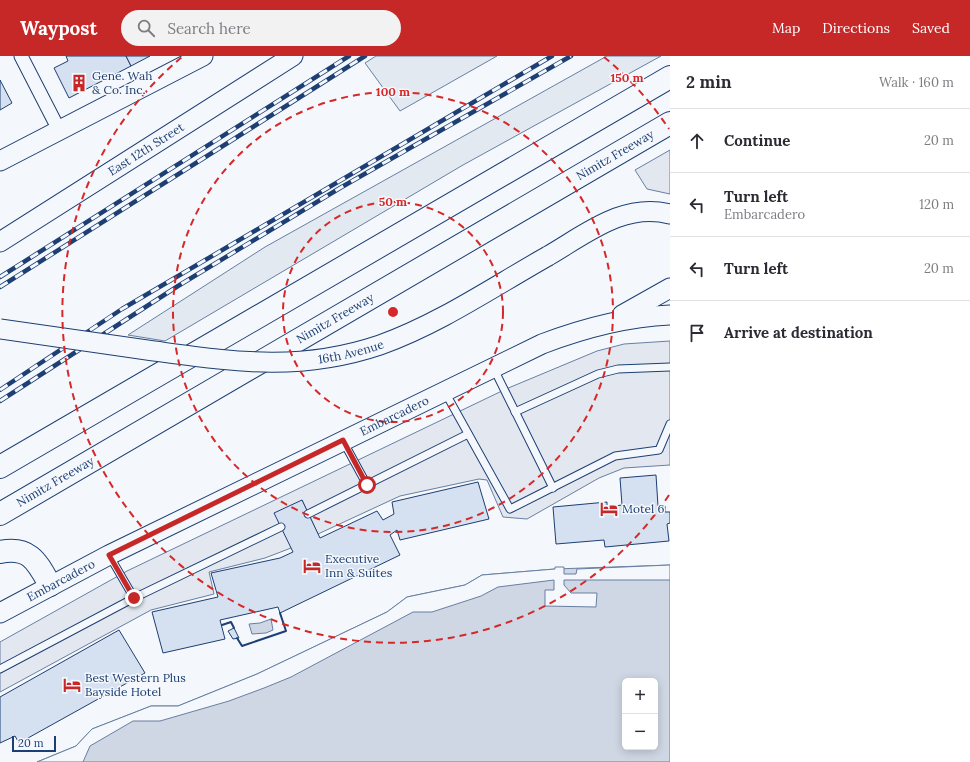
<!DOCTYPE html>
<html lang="en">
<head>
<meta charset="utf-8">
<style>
  :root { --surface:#fff; --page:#f2f2f3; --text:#2b2b33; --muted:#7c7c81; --line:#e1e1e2; --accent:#c62828 }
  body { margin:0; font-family:Lora,serif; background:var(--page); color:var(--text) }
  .controls { position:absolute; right:12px; bottom:12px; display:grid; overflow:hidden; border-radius:6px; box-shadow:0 2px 10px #0003 }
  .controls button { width:36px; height:36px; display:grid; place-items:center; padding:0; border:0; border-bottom:1px solid var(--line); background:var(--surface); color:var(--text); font:20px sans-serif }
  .scale { position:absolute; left:12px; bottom:10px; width:44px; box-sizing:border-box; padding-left:4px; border:2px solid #1d3f73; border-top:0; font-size:11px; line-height:14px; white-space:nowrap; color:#1d3f73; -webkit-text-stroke:3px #f4f7fb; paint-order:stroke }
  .stop { position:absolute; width:12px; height:12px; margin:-9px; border:3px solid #c62828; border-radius:50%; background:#fff }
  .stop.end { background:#c62828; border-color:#fff; box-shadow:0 1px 4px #0008 }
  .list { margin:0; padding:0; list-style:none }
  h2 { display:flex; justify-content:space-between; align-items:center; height:52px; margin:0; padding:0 16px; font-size:17px }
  h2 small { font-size:13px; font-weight:400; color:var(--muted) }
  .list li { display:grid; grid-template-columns:26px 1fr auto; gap:12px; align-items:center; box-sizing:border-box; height:64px; padding:0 16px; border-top:1px solid var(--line) }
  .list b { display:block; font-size:15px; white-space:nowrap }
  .list p { margin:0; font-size:13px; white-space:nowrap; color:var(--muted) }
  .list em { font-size:13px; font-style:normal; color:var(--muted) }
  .icon { flex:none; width:22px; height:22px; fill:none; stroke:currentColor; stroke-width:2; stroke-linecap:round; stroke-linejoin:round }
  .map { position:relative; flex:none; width:670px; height:706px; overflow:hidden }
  header { display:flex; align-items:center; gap:24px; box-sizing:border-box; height:56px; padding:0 20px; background:var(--accent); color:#fff }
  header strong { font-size:19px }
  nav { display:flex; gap:22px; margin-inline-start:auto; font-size:14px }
  .search { width:280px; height:36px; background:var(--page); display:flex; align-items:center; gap:10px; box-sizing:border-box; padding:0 14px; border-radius:22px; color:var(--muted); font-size:15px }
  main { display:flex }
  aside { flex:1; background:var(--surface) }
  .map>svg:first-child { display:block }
  .green { fill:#e3e9f0; stroke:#687fa3 }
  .parking { fill:#e3e8f0; stroke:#687fa3 }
  .water { fill:#cfd7e4; stroke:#687fa3; fill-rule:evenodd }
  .pier { fill:#f4f7fb; stroke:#687fa3 }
  .building { fill:#d5e0f0; stroke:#1d3f73 }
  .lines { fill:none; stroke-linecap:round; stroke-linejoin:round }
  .lane-casing { stroke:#1d3f73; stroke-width:9 }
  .street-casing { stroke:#1d3f73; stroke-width:15 }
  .secondary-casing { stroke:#1d3f73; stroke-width:21 }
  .highway-casing { stroke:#1d3f73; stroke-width:24 }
  .lane { stroke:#f4f7fb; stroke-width:7 }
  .street { stroke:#f4f7fb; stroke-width:13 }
  .secondary { stroke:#f4f7fb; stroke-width:19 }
  .highway { stroke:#f4f7fb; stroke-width:22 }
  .rail-casing { stroke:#1d3f73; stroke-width:4.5 }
  .rail { stroke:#f4f7fb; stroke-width:3; stroke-dasharray:9; stroke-linecap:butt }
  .secondary-bridge-casing { stroke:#1d3f73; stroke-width:21; stroke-linecap:butt }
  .secondary-bridge { stroke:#f4f7fb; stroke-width:19 }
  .wall { stroke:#1d3f73; stroke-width:2 }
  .route { stroke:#c62828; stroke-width:5 }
  .ring { fill:none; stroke:#d62828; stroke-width:2; stroke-dasharray:7 5 }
  .labels { text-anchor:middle; stroke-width:3; stroke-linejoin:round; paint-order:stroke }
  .poi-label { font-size:12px; fill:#1d3f73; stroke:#f4f7fb; text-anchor:start }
  .street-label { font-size:12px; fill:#1d3f73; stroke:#f4f7fb }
  .centre { fill:#d62828; stroke:#f4f7fb; stroke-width:2 }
  .ring-label { font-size:12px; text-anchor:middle; font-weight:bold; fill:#d62828; stroke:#f4f7fb; stroke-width:3; stroke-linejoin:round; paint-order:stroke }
</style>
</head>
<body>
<header>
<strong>Waypost</strong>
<div class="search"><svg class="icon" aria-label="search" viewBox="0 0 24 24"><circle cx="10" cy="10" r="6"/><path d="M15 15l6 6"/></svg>Search here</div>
<nav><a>Map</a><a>Directions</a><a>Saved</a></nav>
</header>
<main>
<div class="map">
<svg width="670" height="706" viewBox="0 0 670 706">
  <rect width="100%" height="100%" fill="#f4f7fb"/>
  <g class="green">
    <path d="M376 0H497L400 55 365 7Z"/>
    <path d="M607 0H661L463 109 165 285 128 279 265 191Z"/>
  </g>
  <g class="parking">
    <path d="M670 94V138L647 133 635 114Z"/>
    <path d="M670 285V409L624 412 599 422 527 463 503 461 487 424 479 423 400 440 318 478 302 444 291 492 265 502 209 516 214 538 151 554 0 636V586L127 515 506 333 597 295 624 288Z"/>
  </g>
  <g class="water">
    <path d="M670 509V706H37L76 690 92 673 151 650H178L257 618 387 556 407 541 465 529 482 519 555 513ZM625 625H655V691H625Z"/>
    <path d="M271 563 273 574 266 577 252 578 249 568 260 567Z"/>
  </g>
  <path class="pier" d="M670 509V524H564V529L571 537H597L596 551 545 550V534H554V524L498 531 481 540 432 556H413L291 621 264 632 229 645 160 665H133L90 690 83 706H37L76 690 92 673 151 650H178L257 618 387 556 407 541 465 529 482 519 555 513V511H564V518H576L577 513Z"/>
  <g class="building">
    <path d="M66 0H126L131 10 69 42 54 12 68 5Z"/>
    <path d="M126 0H150L131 10Z"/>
    <path d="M0 24 12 47 0 54Z"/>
    <path d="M656 419 658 450H665V456H670V467L667 468 669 485 605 491 604 484 556 488 553 451 607 446V451L622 449 620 422Z"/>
    <path d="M478 426 489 463 400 484 397 474 390 479 400 499 280 557 278 551 220 564 225 583 163 597 152 556 218 541 211 517 280 502 293 496 274 457 302 444 320 482 377 455 383 464 394 458 392 446Z"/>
    <path d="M234 572 239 582 233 583 228 575Z"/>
    <path d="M119 574 145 617 19 687 15 680 0 687V641Z"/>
  </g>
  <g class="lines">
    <g class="lane-casing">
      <g id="lane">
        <path d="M494 313 553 432"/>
        <path d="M445 336 510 453 615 400 659 394 670 368"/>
        <path d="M515 356 598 318 618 313 670 311"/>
        <path d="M343 385 367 429"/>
        <path d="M308 458 468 378"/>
        <path d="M109 499 134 542"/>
        <path d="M0 613 134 542 281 471"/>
      </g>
    </g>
    <g class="street-casing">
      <path id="street" d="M21 0 59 74"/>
    </g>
    <g class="secondary-casing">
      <g id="secondary">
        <path d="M0 105 203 0"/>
        <path id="s1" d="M0 186 293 0"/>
        <path d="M548 200C586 178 624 146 670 158"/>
        <path d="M622 259 670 232"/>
        <path id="s2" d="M0 557 109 499 542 288C584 272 625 261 670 259"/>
      </g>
    </g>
    <g class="highway-casing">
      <g id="highway">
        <path d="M0 411 670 21"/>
        <path id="s3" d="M0 458 670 67"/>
        <path d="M0 496C30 490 37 506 50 529"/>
      </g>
    </g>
    <use href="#lane" class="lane"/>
    <use href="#street" class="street"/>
    <use href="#secondary" class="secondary"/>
    <use href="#highway" class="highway"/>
    <g class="rail-casing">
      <g id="rail">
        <path d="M0 221 349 0"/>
        <path d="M0 231 365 0"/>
        <path d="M0 334 122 253 552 0"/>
        <path d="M0 345 178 230 340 132 571 0"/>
      </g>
    </g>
    <use href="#rail" class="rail"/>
    <g class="secondary-bridge-casing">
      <g id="secondary-bridge">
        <path id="s4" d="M0 273C49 280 98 287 147 294 230 305 297 317 380 289 439 268 493 231 548 200"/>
      </g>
    </g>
    <use href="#secondary-bridge" class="secondary-bridge"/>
    <g class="wall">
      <path d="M222 569 231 566 234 572"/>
      <path d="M237 582 242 590 286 575 280 557"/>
    </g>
  </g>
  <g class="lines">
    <path class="route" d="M134 542 109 499 343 384 367 429"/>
  </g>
  <g class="ring">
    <circle cx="393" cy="256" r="110"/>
    <circle cx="393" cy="256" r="220"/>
    <path d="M669 439A331 331 0 1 1 182 1M604 1A331 331 0 0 1 669 73"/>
  </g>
  <defs>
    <g id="building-bare" transform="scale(1.38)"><path d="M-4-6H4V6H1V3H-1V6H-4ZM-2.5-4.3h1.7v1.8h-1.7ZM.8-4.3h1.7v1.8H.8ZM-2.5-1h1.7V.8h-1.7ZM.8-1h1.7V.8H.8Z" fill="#c62828" stroke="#f4f7fb" stroke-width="2.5" paint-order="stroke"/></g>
    <g id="hotel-bare" transform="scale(1.38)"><path d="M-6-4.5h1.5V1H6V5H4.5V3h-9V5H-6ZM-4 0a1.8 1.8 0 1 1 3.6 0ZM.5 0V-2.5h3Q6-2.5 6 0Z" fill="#c62828" stroke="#f4f7fb" stroke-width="2.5" paint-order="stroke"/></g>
  </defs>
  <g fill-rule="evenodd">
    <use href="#building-bare" x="79" y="27"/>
    <use href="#hotel-bare" x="609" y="453"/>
    <use href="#hotel-bare" x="312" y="510"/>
    <use href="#hotel-bare" x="72" y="629"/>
  </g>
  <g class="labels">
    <g class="poi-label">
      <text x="92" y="24">Gene. Wah<tspan x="92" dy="14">&amp; Co. Inc.</tspan></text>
      <text x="622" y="457">Motel 6</text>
      <text x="325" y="507">Executive<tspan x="325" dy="14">Inn &amp; Suites</tspan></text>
      <text x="85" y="626">Best Western Plus<tspan x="85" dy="14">Bayside Hotel</tspan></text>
    </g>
    <g class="street-label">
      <text dy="4" stroke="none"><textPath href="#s1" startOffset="173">East 12th Street</textPath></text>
      <text dy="4" stroke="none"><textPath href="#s3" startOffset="712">Nimitz Freeway</textPath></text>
      <text dy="4" stroke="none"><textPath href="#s3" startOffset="388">Nimitz Freeway</textPath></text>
      <text dy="4" stroke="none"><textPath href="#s4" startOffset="354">16th Avenue</textPath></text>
      <text dy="4" stroke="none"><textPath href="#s2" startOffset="441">Embarcadero</textPath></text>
      <text dy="4" stroke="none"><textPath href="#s3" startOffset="64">Nimitz Freeway</textPath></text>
      <text dy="4" stroke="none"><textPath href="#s2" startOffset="69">Embarcadero</textPath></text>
    </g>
  </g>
  <circle cx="393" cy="256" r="6" class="centre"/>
  <g class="ring-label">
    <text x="627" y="26">150 m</text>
    <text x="393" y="40">100 m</text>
    <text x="393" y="150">50 m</text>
  </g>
</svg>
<div class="controls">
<button>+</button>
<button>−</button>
</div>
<div class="scale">20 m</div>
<div class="stop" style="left:367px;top:429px"></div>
<div class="stop end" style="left:134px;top:542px"></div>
</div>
<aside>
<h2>2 min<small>Walk · 160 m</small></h2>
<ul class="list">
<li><svg class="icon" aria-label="ahead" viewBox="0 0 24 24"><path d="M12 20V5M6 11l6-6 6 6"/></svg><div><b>Continue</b></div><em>20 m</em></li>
<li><svg class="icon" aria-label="left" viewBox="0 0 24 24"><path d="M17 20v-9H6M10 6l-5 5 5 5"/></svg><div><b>Turn left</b><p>Embarcadero</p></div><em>120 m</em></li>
<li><svg class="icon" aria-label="left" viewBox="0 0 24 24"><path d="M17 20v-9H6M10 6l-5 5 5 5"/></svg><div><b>Turn left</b></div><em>20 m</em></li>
<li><svg class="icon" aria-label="arrive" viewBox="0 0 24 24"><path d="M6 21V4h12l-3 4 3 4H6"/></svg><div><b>Arrive at destination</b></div></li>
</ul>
</aside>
</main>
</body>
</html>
